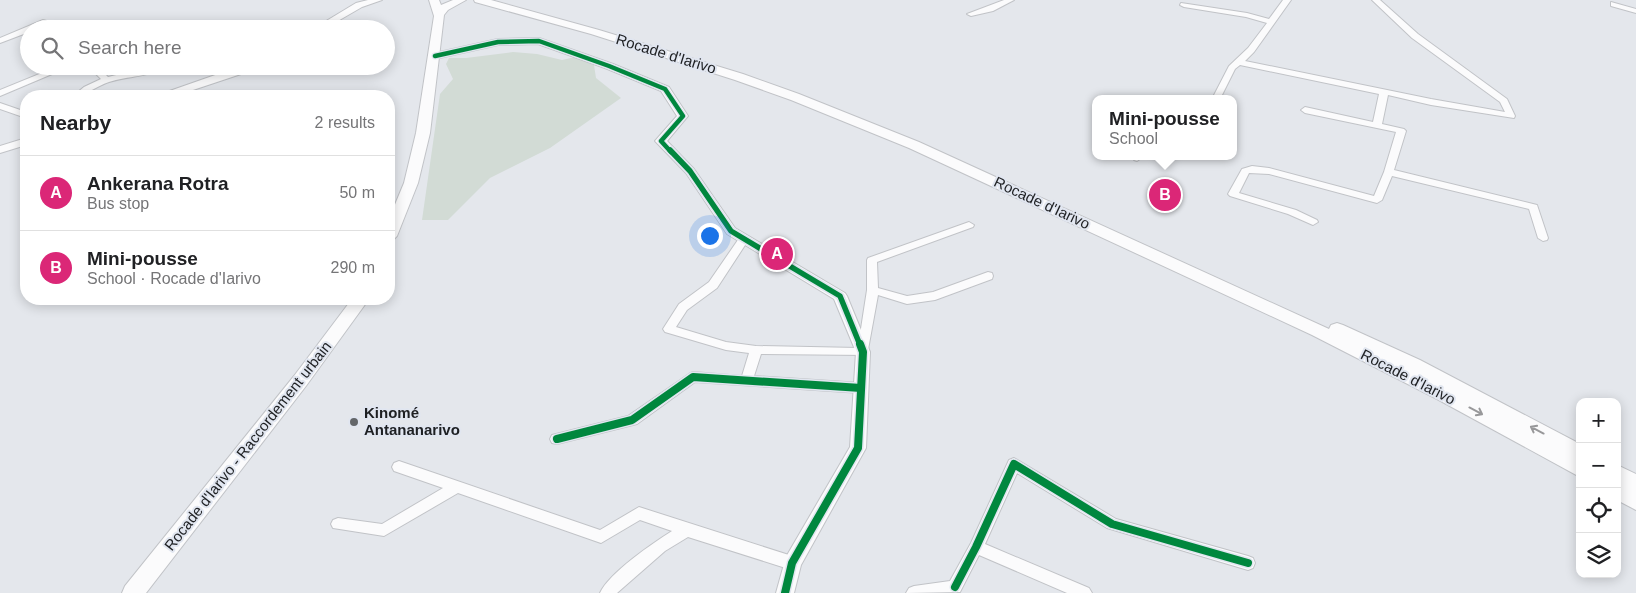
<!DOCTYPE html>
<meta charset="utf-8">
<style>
:root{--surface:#fff;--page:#f6f6f6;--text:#202124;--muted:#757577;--line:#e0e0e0;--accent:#db2777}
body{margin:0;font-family:Arial,sans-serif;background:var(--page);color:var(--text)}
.controls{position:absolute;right:15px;bottom:15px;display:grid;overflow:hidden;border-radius:10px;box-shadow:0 2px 12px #0003}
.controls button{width:45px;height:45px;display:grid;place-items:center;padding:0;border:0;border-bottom:1px solid var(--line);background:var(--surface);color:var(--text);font:25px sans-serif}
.you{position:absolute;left:709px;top:235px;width:18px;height:18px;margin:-12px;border:4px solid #fff;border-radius:50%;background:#1a73e8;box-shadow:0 0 0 8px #1a73e833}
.badge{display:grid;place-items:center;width:32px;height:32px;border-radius:50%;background:var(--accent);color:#fff;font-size:16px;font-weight:700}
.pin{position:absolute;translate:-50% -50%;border:2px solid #fff;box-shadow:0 1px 5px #0006}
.popup{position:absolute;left:1092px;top:95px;width:145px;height:65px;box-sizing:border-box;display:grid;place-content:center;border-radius:10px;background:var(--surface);filter:drop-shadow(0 1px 4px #0005);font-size:16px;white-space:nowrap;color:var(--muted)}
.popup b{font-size:19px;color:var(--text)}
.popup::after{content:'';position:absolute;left:50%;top:100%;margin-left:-10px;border:10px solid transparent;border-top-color:var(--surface)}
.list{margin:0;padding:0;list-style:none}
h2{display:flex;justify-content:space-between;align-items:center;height:65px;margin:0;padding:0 20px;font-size:21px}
h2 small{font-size:16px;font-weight:400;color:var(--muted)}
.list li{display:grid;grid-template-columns:32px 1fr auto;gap:15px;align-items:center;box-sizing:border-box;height:75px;padding:0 20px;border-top:1px solid var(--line)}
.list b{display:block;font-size:19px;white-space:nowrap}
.list p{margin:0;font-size:16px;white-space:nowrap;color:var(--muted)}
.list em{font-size:16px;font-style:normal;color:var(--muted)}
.icon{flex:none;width:28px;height:28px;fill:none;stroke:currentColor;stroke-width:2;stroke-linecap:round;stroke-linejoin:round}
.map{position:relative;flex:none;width:1636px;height:593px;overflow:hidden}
.search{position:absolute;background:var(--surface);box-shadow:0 2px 12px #0003;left:20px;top:20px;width:375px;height:55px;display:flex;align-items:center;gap:12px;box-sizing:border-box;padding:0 18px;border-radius:28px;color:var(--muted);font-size:19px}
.panel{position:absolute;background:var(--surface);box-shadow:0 2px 12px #0003;left:20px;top:90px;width:375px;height:215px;border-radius:20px}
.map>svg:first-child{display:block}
</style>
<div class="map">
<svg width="1636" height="593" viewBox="0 0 1636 593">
<rect width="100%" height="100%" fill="#e4e7ec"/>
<polygon fill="#d2dbd5" points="513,52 537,54 562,60 575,57 594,65 596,78 621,98 550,148 490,178 448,220 422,220 440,94 453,79 446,64 449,58 466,58"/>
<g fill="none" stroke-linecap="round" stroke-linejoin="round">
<g stroke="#c1c3c7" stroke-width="2">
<g id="minor">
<polygon points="1004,0 1014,0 993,11 971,16 967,14"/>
<polygon points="1283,0 1291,0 1254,52 1245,61 1431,99 1505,112 1500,102 1412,38 1372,0 1380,0 1418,34 1507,99 1515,116 1514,118 1431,105 1388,95 1382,124 1404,129 1406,131 1394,170 1537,205 1548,238 1547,240 1543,241 1538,238 1529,209 1392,176 1382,200 1377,203 1269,174 1249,173 1239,193 1296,210 1317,220 1318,222 1313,225 1288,214 1230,196 1228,194 1242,169 1252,166 1269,168 1374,196 1384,172 1396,132 1305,113 1301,110 1305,107 1373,122 1379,94 1240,65 1235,69 1220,99 1212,99 1229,66 1248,48 1267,23 1246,17 1184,7 1180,5 1181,3 1247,13 1269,19"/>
<polygon points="1611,2 1636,9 1636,13 1611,6"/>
<polygon points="43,20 50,22 37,29 29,29 29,32 0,43 0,38"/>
<polygon points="59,66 71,66 0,96 0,90"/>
<path d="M88 66H97L108 77 153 66H167C151 77 127 76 109 82 96 86 86 96 73 96L84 87 101 79Z"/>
<polygon points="351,66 361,66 353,73 347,73 346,71"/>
<polygon points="0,103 26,112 26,118 0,109"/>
<polygon points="1134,156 1144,156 1137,161 1134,160"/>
<polygon points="969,222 974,225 973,227 877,262 878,288 907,296 933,292 988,272 992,273 993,276 992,279 935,300 907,304 878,295 867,355 761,354 754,376 861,383 865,385 867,388 865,391 861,393 695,382 637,424 557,444 552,443 550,439 552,435 628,416 689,374 693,372 742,376 749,353 726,350 665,332 663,329 679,304 709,282 740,237 744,236 749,239 717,288 687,310 676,327 726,342 756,346 858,348 867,290 867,260 868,258"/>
<polygon points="1014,458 1116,519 1248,556 1253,558 1255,563 1253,568 1248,570 1107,528 1017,473 985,544 1089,588 1092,593 1067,593 979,555 960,592 906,593 909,588 914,586 950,581 971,543 1009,460"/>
<path d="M399 461 600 530 639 507 792 556 797 558 799 563 797 568 792 570 688 537 665 551 617 593H600C609 573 653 543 672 531L640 520 601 543 458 493 384 536 333 528 331 524 333 520 338 518 382 524 443 488 394 471 392 467 394 463Z"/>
</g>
</g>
<g stroke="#c1c3c7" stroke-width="2">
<g id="tertiary">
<polygon points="368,0 382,0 362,7 324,29 313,29 356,3"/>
<polygon points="539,38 613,64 669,87 688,116 667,141 694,169 735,228 845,293 847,296 870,352 866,448 801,565 794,593 776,593 786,557 850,447 856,352 834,299 727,234 686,173 655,141 677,116 661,91 605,68 538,44 498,45 435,59 430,56 435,53 498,39"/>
<polygon points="241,66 255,66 241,74 175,96 160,96 161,94"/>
<polygon points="26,138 26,145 0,153 0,146"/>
</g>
</g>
<g stroke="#c1c3c7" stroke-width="2">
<g id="secondary">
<polygon points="429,0 439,0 441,5 453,0 466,0 448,10 444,15 430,133 418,183 397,236 394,239 389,241 389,219 404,183 416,133 434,16"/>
<polygon points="474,0 491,0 599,30 743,74 799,94 919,142 1329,329 1331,325 1337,323 1343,325 1420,360 1580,444 1580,477 1437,399 1312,335 909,148 791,100 735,80 591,34 475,2"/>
<polygon points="352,299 369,299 306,386 146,593 122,593 125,586 294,376"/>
<polygon points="1617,465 1636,474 1636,510 1617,500"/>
</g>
</g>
<use href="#minor" fill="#fbfbfc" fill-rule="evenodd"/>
<use href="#tertiary" fill="#fbfbfc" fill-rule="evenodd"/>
<use href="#secondary" fill="#fbfbfc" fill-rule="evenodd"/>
<g stroke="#e1e6f0" stroke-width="7">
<polyline id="cycleway-far2" points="435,56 498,42 539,41 609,66 665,89 683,116 661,141 671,152"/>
</g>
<g stroke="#e1e6f0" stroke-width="9">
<polyline id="cycleway-far1" points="670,150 690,171 731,231 840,296 860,345"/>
</g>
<g stroke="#e1e6f0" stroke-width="11">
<g id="cycleway">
<polyline points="557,439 632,420 693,377 861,388"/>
<polyline points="955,587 976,547 1014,464 1112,524 1248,563"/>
<polyline points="785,593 792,563 858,448 863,352 860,344"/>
</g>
</g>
<use href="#cycleway-far2" stroke="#00873e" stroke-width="4.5"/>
<use href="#cycleway-far1" stroke="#00873e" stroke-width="5.5"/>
<use href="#cycleway" stroke="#00873e" stroke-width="8"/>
</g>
<defs><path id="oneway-shaft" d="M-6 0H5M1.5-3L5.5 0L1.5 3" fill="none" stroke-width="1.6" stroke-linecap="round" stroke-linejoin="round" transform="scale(1.25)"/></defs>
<g stroke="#98989a">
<use href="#oneway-shaft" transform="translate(1476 411) rotate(28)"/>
<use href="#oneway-shaft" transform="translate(1537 430) rotate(-152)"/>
</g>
<circle fill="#636669" stroke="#e1e6f0" stroke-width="2" cx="354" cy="422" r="5"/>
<g text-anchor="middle" stroke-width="4" stroke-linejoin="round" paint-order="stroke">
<g font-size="15" fill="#1e2023" stroke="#e1e6f0">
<text transform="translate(666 54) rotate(17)" y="5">Rocade d'Iarivo</text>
<text transform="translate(1042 203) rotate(25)" y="5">Rocade d'Iarivo</text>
<text transform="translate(1408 377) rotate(27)" y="5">Rocade d'Iarivo</text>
<text transform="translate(248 446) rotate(-52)" y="5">Rocade d'Iarivo - Raccordement urbain</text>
</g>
<g font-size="15" font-weight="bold" fill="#1e2023" stroke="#e1e6f0" text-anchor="start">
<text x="364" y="418">Kinomé<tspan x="364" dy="17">Antananarivo</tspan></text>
</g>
</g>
</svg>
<div class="controls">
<button>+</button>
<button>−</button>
<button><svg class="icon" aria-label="locate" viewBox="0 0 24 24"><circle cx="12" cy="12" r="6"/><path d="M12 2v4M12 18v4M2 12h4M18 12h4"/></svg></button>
<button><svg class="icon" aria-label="layers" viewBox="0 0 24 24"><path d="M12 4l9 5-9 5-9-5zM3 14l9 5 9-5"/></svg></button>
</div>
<div class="you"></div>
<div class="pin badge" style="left:777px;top:254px">A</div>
<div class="pin badge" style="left:1165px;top:195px">B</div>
<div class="popup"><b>Mini-pousse</b>School</div>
<div class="search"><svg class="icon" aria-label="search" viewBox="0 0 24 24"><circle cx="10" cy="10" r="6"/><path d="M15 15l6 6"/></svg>Search here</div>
<section class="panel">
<h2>Nearby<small>2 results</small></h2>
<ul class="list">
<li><span class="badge">A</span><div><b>Ankerana Rotra</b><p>Bus stop</p></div><em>50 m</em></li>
<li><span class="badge">B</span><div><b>Mini-pousse</b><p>School · Rocade d'Iarivo</p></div><em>290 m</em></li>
</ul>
</section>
</div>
